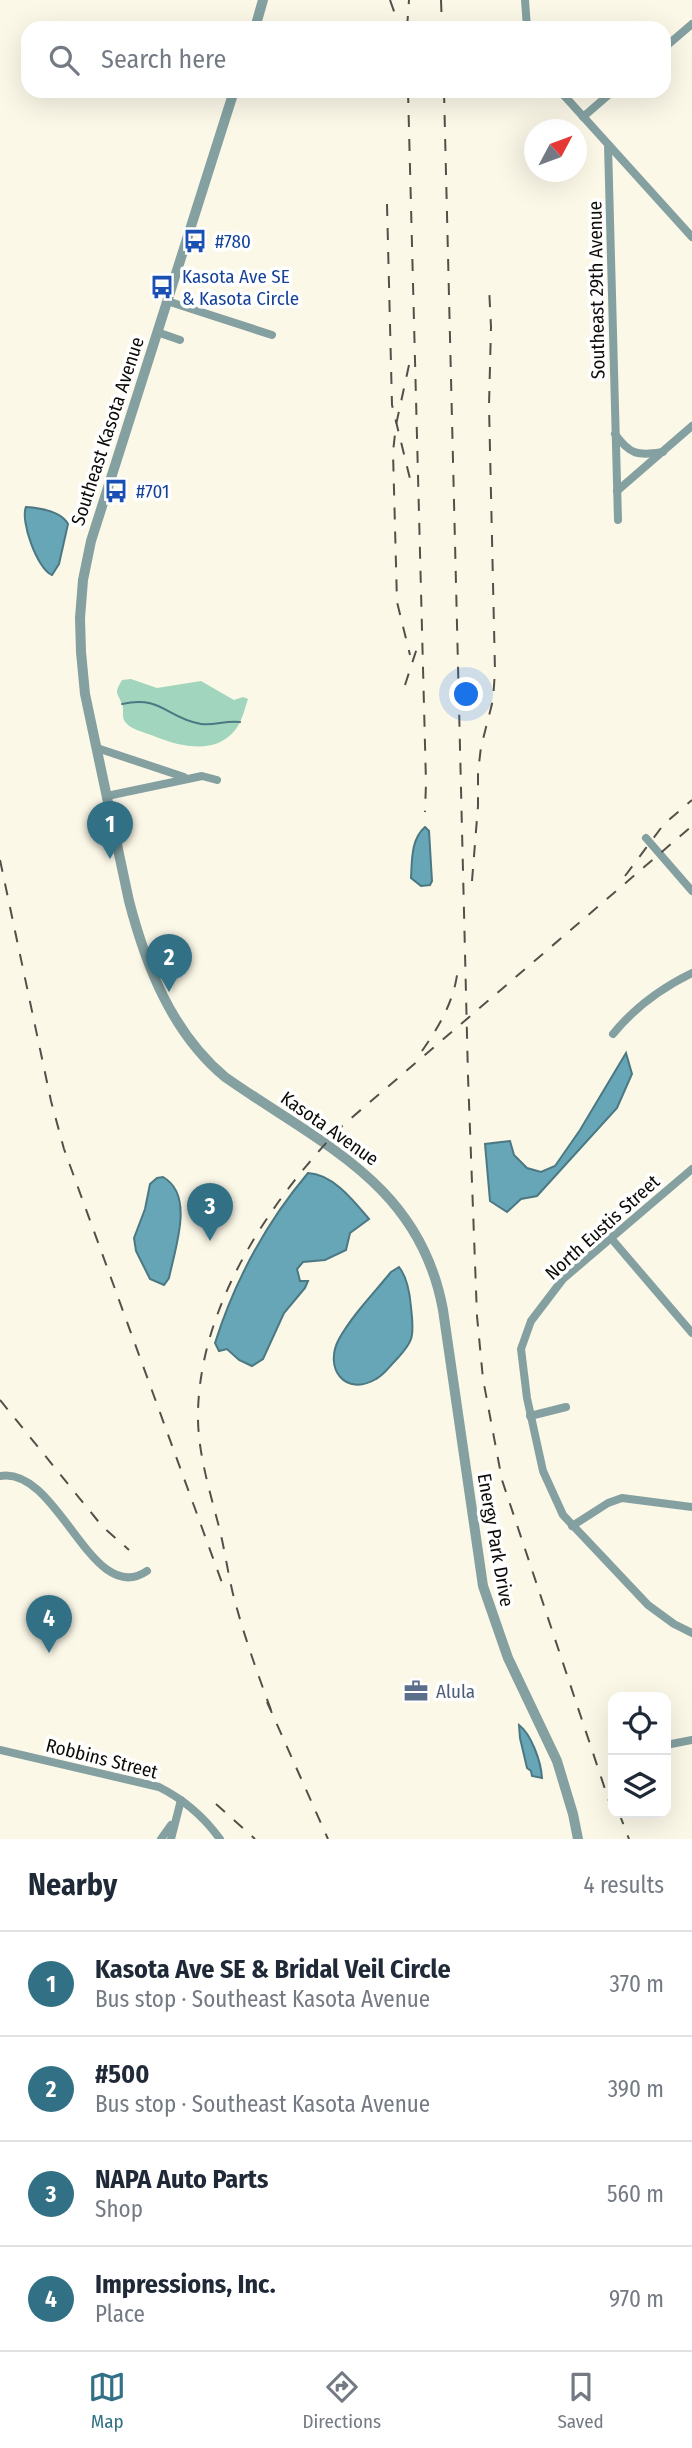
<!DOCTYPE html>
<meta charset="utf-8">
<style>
:root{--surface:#fff;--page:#f6f6f7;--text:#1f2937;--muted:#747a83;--line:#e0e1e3;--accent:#317085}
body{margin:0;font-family:"Fira Sans Condensed",sans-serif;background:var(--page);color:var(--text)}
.controls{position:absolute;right:21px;bottom:21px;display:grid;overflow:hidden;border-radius:14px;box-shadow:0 7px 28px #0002}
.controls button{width:63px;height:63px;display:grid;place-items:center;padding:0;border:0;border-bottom:2px solid var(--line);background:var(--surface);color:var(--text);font:35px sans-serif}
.compass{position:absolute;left:524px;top:119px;width:63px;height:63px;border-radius:50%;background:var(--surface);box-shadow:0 7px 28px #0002;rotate:49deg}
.you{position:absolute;left:467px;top:695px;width:24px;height:24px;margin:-18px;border:5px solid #fff;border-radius:50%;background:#1a73e8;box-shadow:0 0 0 10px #1a73e833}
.badge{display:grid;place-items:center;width:46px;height:46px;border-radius:50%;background:var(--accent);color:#fff;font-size:23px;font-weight:700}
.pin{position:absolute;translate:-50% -58px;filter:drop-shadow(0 2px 4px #0008)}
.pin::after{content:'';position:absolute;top:37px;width:24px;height:21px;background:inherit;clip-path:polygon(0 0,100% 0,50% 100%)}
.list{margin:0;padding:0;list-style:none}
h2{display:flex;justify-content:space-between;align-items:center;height:91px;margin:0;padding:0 28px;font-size:30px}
h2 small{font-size:23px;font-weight:400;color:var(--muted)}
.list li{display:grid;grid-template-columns:46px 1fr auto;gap:21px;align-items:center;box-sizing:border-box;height:105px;padding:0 28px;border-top:2px solid var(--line)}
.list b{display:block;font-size:26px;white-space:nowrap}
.list p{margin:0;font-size:23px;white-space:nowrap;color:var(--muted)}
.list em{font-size:23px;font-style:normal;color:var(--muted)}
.icon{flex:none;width:38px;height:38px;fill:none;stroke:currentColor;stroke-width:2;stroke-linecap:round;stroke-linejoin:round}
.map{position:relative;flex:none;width:692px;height:1839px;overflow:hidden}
.search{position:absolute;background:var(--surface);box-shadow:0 7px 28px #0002;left:21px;right:21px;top:21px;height:77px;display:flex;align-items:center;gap:18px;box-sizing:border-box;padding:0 24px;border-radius:21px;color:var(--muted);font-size:26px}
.sheet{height:511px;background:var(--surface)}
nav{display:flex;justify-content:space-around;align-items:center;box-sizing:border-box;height:98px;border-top:2px solid var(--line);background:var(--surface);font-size:19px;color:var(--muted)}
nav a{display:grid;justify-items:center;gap:4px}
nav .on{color:var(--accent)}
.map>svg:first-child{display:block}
</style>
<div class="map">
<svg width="692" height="1839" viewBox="0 0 692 1839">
<rect width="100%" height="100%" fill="#fcf8e8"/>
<path fill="#a1d5bd" d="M131 679 157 688 201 681 234 700 243 697 248 699C245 708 242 721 236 729 216 755 182 747 156 737 148 733 132 730 127 724 120 717 125 712 122 704 117 691 114 694 122 680Z"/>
<g fill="#66a6b7" stroke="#4b7882" stroke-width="2">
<path d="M26 507C40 508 61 511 68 524L59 564 52 575C37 569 20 520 26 507Z"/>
<path d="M425 827 429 831 432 881 430 885 421 886 411 878C412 860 411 839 425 827Z"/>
<polygon points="626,1053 632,1074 617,1108 537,1196 521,1199 507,1212 490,1201 485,1144 510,1141 514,1155 527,1168 541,1172 555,1166 580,1130"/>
<path d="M308 1173C333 1174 354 1201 369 1219L350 1233 346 1250 325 1260 303 1262 297 1269 300 1281H308L305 1288 284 1313 263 1359 252 1366 239 1360 227 1349 219 1351 215 1343C235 1280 266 1223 308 1173Z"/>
<path d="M163 1177C195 1195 175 1248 169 1278L164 1285 150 1279 136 1251 134 1238 145 1209 150 1184 157 1178Z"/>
<path d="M399 1267C407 1277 410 1295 411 1307 412 1317 414 1330 411 1339 408 1348 401 1354 395 1361 389 1367 384 1375 376 1379 346 1397 323 1369 339 1339 352 1315 374 1293 391 1272Z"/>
<path d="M519 1725C531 1734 541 1761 542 1778L532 1776 531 1771 527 1768 520 1738Z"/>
</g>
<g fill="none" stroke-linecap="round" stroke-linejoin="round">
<path stroke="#4b7882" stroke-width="2" d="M122 704C162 695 166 718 201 724 214 726 226 720 240 722"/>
<g stroke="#84a0a0" stroke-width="8">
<polyline points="525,0 527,28"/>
<polyline points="664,48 692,24"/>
<polyline points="560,91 692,237"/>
<polyline points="583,117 613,91"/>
<polyline points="608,145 618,520"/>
<polyline points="167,301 272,335"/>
<polyline points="157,332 180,340"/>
<path d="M615 434C630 455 638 456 663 452"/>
<polyline points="617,491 692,426"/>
<polyline points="97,748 184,777"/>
<polyline points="107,796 202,776 217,780"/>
<polyline points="646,838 692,891"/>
<path d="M613 1034C635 1007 661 988 692 973"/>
<polyline points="692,1169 563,1279 531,1321 521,1349 527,1398 543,1471 563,1515 648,1605 674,1624 692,1633"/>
<polyline points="610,1237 692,1333"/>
<polyline points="530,1416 566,1407"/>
<path d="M0 1476C59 1466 91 1609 147 1571"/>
<polyline points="572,1526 608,1503 622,1498 692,1507"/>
<polyline points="666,1745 692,1740"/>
<path d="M0 1750 159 1787C183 1799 204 1817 220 1839"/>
<polyline points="161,1839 171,1825"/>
<polyline points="171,1839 181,1800"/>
</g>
<g stroke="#84a0a0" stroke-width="10">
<polyline points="255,28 263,0"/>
<path d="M234 91 91 541 83 580 80 618 81 652 85 694 129 901C146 966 172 1033 225 1077 320 1144 420 1183 443 1310L483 1586 508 1658 557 1761 573 1814 578 1839"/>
</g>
<g stroke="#525048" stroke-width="2" stroke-dasharray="12 12" stroke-linecap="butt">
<polyline points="390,0 400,28"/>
<polyline points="441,0 442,28"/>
<polyline points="407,28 409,0"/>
<polyline points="408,91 426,783 425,812"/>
<polyline points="444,91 468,1076 477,1316 483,1379 502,1480 613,1813"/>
<polyline points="387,204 392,405 412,487"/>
<polyline points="409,365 396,425 393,452 397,602 410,655"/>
<polyline points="405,685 417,648"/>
<polyline points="0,860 51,1101 64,1149 225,1591"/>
<polyline points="625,876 664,824 692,800"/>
<polyline points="472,881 478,806 478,772 481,747 493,700 495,671 489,406 491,327 489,287"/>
<path d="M422 1051C440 1025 456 998 458 966"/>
<polyline points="0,1400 102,1526 129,1550"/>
<polyline points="267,1702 328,1839"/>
<path d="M271 1710C257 1672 243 1633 233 1594 228 1573 225 1552 220 1531 210 1491 197 1452 198 1411 201 1303 270 1201 342 1126L692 826"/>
<polyline points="216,1804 255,1839"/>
<polyline points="619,1813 629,1839"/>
</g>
</g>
<defs>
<g id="bus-bare" transform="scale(1.89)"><path d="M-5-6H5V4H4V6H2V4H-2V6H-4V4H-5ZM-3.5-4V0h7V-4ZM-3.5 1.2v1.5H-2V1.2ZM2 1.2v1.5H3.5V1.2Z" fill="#1a4fb4" stroke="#fff" stroke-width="2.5" paint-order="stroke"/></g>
<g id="office-bare" transform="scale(1.89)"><path d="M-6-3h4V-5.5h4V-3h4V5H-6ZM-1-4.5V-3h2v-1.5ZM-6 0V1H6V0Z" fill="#5c6f8a" stroke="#fff" stroke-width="2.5" paint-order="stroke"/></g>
</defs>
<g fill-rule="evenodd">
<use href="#bus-bare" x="195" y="241"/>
<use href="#bus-bare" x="162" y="287"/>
<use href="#bus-bare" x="116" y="491"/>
<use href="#office-bare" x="416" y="1691"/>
</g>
<g text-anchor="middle" stroke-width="7" stroke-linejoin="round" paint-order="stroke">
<g font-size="19" fill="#164399" stroke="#fff" text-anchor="start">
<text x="215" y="248">#780</text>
<text x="182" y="283">Kasota Ave SE<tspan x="182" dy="22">&amp; Kasota Circle</tspan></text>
<text x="136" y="498">#701</text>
</g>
<g font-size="19" fill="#0d0b07" stroke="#fff">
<text transform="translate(596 290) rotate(-91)" y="7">Southeast 29th Avenue</text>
<text transform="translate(107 431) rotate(-72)" y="7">Southeast Kasota Avenue</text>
<text transform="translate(330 1128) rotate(35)" y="7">Kasota Avenue</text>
<text transform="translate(602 1227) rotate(-42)" y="7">North Eustis Street</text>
<text transform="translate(496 1540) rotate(80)" y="7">Energy Park Drive</text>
<text transform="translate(102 1758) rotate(14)" y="7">Robbins Street</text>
</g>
<g font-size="19" fill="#4e5e75" stroke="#fff" text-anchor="start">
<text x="436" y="1698">Alula</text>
</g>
</g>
</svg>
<div class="controls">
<button><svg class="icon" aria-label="locate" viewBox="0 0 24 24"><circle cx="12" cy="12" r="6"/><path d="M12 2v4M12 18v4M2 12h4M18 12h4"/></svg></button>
<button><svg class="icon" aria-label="layers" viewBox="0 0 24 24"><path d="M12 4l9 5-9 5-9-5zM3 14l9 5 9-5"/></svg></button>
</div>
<svg class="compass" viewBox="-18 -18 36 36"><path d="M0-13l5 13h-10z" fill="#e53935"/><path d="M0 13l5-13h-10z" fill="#747a83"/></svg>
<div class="you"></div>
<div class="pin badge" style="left:110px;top:859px">1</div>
<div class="pin badge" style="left:169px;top:992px">2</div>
<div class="pin badge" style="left:210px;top:1241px">3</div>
<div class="pin badge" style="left:49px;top:1653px">4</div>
<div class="search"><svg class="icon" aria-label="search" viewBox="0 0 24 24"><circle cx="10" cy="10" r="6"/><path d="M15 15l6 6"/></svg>Search here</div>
</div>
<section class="sheet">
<h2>Nearby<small>4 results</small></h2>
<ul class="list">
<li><span class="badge">1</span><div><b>Kasota Ave SE &amp; Bridal Veil Circle</b><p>Bus stop · Southeast Kasota Avenue</p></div><em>370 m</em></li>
<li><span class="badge">2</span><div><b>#500</b><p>Bus stop · Southeast Kasota Avenue</p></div><em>390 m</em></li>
<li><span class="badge">3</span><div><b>NAPA Auto Parts</b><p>Shop</p></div><em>560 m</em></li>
<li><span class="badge">4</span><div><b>Impressions, Inc.</b><p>Place</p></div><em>970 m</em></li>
</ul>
</section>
<nav>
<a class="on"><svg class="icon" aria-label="map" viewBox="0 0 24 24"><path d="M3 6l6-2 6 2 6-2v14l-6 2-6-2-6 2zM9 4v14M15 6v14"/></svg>Map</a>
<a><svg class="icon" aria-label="directions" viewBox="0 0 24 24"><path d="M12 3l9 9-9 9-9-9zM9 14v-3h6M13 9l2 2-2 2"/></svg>Directions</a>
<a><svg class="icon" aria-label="saved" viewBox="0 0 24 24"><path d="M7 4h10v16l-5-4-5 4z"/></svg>Saved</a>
</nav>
